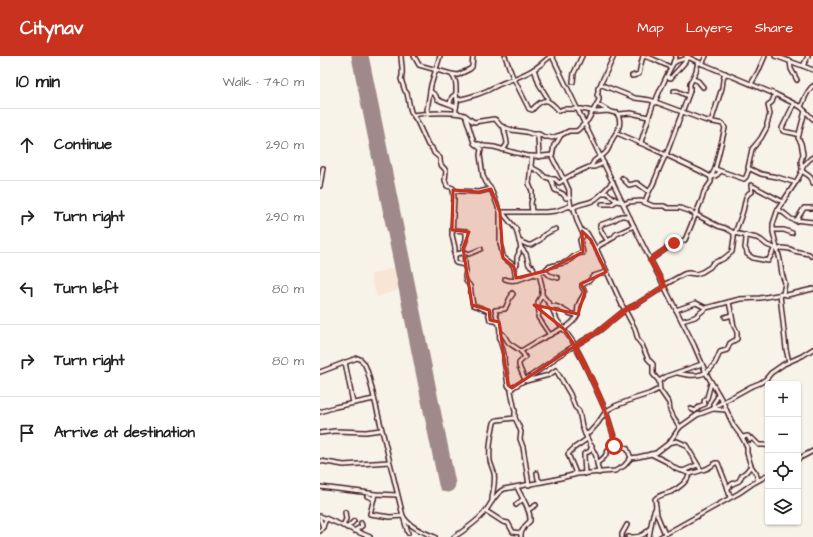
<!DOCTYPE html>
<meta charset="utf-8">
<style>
:root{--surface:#fff;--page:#f2f2f2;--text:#202124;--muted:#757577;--line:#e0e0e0;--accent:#c8321e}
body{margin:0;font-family:"Architects Daughter",sans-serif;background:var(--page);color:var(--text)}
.controls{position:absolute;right:12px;bottom:12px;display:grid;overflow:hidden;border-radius:4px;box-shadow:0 1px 3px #0004}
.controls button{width:36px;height:36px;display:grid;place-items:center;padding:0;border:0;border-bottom:1px solid var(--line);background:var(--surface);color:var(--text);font:20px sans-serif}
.stop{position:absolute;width:12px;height:12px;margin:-9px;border:3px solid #c8321e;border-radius:50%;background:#fff}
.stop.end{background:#c8321e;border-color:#fff;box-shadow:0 1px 4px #0008}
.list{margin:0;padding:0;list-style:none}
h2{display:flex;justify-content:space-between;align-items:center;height:52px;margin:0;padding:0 16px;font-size:17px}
h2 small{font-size:13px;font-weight:400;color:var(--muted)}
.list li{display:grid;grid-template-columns:26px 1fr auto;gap:12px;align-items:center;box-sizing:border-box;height:72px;padding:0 16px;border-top:1px solid var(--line)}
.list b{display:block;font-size:15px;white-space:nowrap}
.list em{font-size:13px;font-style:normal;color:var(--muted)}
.icon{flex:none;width:22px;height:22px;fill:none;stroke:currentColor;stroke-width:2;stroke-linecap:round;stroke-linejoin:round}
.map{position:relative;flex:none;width:493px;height:481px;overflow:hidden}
header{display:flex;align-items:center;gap:24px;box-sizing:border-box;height:56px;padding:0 20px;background:var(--accent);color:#fff}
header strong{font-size:19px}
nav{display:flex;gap:22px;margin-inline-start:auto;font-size:14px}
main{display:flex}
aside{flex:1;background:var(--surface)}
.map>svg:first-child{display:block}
</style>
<header>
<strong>Citynav</strong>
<nav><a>Map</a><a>Layers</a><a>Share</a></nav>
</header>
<main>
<aside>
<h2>10 min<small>Walk · 740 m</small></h2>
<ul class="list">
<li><svg class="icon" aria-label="ahead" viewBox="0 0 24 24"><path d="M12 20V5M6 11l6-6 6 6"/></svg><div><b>Continue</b></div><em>290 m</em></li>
<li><svg class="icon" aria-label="right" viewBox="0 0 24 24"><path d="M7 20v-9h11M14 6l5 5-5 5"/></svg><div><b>Turn right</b></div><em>290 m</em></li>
<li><svg class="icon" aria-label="left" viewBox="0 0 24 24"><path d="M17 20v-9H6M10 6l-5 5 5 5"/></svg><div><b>Turn left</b></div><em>80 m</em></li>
<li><svg class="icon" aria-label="right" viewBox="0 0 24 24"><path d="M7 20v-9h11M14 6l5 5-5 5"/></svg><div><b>Turn right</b></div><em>80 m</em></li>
<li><svg class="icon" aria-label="arrive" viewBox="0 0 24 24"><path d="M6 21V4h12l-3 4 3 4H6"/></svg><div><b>Arrive at destination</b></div></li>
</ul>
</aside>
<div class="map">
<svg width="493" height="481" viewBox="0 0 493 481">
<rect width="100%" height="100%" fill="#f7f3e8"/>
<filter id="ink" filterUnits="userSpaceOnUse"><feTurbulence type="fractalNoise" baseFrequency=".025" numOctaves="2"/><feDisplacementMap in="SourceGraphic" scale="8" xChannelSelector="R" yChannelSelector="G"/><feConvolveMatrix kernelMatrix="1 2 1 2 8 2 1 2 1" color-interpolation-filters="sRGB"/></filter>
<g filter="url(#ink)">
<polygon fill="#f8e5d6" points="78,210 83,232 57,241 50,219"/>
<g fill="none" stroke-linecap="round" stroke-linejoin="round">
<polyline stroke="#a0898a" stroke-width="17" points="40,0 127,428"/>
<g stroke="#4a1f2b" stroke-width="6">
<g id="minor">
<path d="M81 0C81 7 84 18 81 23L85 35 87 37 90 52 91 56 97 65 108 89 112 92 114 97 120 102C120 112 122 108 126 115L125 124 127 130 133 132 134 142 132 179 135 192V206L136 207 145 209 146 215 145 221 146 225 150 230 153 249 159 251 168 255 170 264 173 265H176L179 268 180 276C187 280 185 283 189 287 195 292 200 292 205 301L199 307V310L205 324 192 332"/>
<path d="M94 0 99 9 131 18C137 24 136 30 136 37 136 40 137 42 137 44 138 48 135 51 136 57"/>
<path d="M185 0 192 19 209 53 212 54C224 40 229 43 239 55L243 53H262L276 56 288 55 299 58 311 57 328 61 329 60 334 46"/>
<polyline points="232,0 321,185 374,289 386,317 403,346 413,369 422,381 427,391 427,397 431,410 436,417 438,424"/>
<polyline points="294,0 281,27 282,29 315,42 330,44 384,64 403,68 405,72 395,113 391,121 391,126 384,136 382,143 365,184 356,186 330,204"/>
<polyline points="323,0 333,3 350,11"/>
<polyline points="366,0 378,6 457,39 481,51 493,63"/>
<polyline points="455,0 483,10 493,14"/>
<polyline points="470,5 471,13 477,24"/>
<polyline points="353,7 356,0"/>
<polyline points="382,8 386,0"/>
<polyline points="483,10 488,0"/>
<polyline points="214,13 219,28 227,41 227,44"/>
<polyline points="131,18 138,19 150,13 152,11 153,0"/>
<polyline points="312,20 316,19 319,18 321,8 323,0"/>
<path d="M347 21 351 22C356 15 363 10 367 3"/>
<polyline points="373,23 378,25 383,31"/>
<polyline points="253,26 254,17 262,0"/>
<polyline points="431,28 438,16 445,0"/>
<path d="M110 35 116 40 117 43C123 47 129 47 136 51"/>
<polyline points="354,35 357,35 368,40"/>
<polyline points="455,38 452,46 448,49 450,58 447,68 447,71 441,82 437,87 432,93 428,112 441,118 457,121 473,126 476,126"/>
<path d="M137 44C151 41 164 37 176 30 188 24 202 21 214 13 220 10 225 4 231 0"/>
<polyline points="130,47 132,41 136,38"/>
<path d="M335 47C336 42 352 8 354 7 357 4 364 3 369 2"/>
<polyline points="277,48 289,55"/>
<path d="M474 48 462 72 463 75C469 77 473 76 479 79"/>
<path d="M481 51C484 44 487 34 493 30"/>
<polyline points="273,55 279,44 279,41 277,39 278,37 278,32 281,28"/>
<polyline points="109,57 107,54 111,29 120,0"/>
<path d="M93 59C103 57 139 55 146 60 149 62 150 64 154 66L174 63 176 64 180 69 183 71 192 74 206 76 212 78H219L224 81H229L232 82 237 80 241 79 249 75H256L258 74 268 64 273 55"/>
<polyline points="146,61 154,87 161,93 160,99 163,120 167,128 171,133 180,156 180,187 183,200 184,202 192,208 194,211 196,224"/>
<polyline points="391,66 402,32 403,24 405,17"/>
<polyline points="297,77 325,89 380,115 391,121"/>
<polyline points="217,78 218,82 219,101"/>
<polyline points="241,79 237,86 234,89 232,101 235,107 237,110 242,120 245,123"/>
<polyline points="320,87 321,86 329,61"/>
<path d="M155 88H159L164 90 174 91 196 97C200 97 204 100 209 100 217 101 224 100 232 99"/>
<path d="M183 94 187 88C187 82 184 77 184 71"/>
<polyline points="212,100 209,128 212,135 212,143 211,147 212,156"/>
<path d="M271 110C272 109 273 107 274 105 278 101 284 100 287 95 289 92 290 89 291 86 296 75 304 70 297 57"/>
<polyline points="211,111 220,116 225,121 232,123"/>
<polyline points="482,112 481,105 483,98 481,87 478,82 485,55"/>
<polyline points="395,113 424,123 426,121 429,113"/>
<path d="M482 115C487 119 492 120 493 127"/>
<polyline points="302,122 309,129 317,127 328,135"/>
<polyline points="391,122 397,119 400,116"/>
<polyline points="244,124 239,127 235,123 231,123 235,134 243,138 246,142 249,142"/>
<polyline points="0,130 3,112"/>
<polyline points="133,134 137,135 159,136 171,133"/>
<polyline points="283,137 287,137 297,145 302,146"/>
<path d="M325 146C327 138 331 133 334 126 338 117 341 107 346 99L370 35V28L376 15 378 6"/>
<polyline points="282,148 292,148 298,144"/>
<polyline points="304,148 308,146 321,145 333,150 344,150 348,152 360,152 369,155 398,170 405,172 414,177 437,182 441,184 447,189 457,193"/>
<polyline points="251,151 249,139 249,134 244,123 253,118 269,111 274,111 284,107"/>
<path d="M253 152C259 147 268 148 274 144 276 143 283 137 284 135 288 132 289 128 293 126"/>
<polyline points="458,153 465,158 471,163 474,164 493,166"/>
<path d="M180 156H226L236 155 250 150 254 153 257 165 263 178V180L260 184 263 197C255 197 253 202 247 206 243 207 230 210 228 211 227 212 226 214 224 215 220 217 216 217 212 219 203 222 194 227 185 223"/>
<polyline points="182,156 196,173 201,192 206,198 209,209 213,211 215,218 216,219 219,219"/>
<polyline points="476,165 484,152 493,152"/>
<polyline points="314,170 299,177 296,178 293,182 280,189 277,192 277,194 302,249 305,254 317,248 345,230"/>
<polyline points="132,174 146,175 146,184 143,192 145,205 145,209"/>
<polyline points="453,174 464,174 472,177"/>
<polyline points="262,175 267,177 276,193"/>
<polyline points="415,177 423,155 426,141 429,137 432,136 431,129 463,146"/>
<polyline points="425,179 426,183 425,192 427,196 427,198 433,202 448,205 454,194 454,192"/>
<polyline points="199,185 208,189 211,189 220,184 224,179 231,175 236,173"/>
<path d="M288 185C285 180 279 175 280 169L294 164 301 160H305L310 162"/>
<polyline points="457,194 462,192 470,193 474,195 489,198 491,200"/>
<polyline points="134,198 137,198 145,196 149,198 161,193"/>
<polyline points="194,211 197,208 197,201 199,197 199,195 201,192"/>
<polyline points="225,215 229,219 238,222"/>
<polyline points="219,218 222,230 222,239 218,246 219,257 218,261 230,279"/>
<polyline points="344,229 364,218 368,217 376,218 382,216 390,211 393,207 403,203 412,196 414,182 414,177"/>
<polyline points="463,238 467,239 493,233"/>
<polyline points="222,239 231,250 237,264 253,286 264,307 286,355 296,388 307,392 311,402"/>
<polyline points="460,239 466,293 469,306"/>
<path d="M231 250C233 250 236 250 238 251 245 254 249 260 258 258"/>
<polyline points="356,254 376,247 386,252"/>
<polyline points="405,261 412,259"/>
<polyline points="362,265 375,261 386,252 420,243 440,242 463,238 465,227 462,218 460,204 453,176 453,168 458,153 476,126 480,119 484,109 490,103 493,101"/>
<polyline points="178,266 175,254 185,253 190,242 193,238 192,237"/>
<path d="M244 273C248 270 255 264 257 260 258 257 257 254 258 250 259 245 263 241 265 236L262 231V229L269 225 273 220 286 216"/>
<polyline points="201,295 216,286 243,272"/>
<polyline points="25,306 33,347"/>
<path d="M0 316 37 302C45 304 47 314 49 321L83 460C89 471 103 476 115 481"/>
<path d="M358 317C370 320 384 322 393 310 396 306 398 301 400 296L407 294 410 287 417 283V276L414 270 409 246"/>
<polyline points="205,324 231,306 236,301 279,275 305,254 315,273 318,284 322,289 328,303 333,308 333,318 339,325 340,334 349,347 350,354 354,362 360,371"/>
<polyline points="205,324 206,325 229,319 236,314 250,338 255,351 259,355 262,370 265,378 276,400 277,407"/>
<polyline points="339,325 347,320 382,308"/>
<polyline points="394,351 430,331 440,327 446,323 451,317 464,308 482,300 493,293"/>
<polyline points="371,353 375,355 380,350 385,348 384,345 387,342 391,327"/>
<polyline points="393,353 406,354"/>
<polyline points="0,356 15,351 54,343"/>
<polyline points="195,362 198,368 201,376 200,383 203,391 209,429"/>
<polyline points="0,377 15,375 46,376 61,374"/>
<polyline points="265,378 269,377 278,367 286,355 295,350 313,343 329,338 339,333"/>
<polyline points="422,381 428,380 430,384 432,382 439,389 445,389 448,390"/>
<polyline points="349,387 357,385 366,389 381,414"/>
<polyline points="331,398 347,406 356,413 363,415 370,418"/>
<polyline points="478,403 493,395"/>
<polyline points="0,405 24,409 69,406"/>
<polyline points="363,415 377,409"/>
<polyline points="217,417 218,423 221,426"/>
<path d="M279 417 277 407C280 405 283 403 285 400 289 393 288 393 296 388"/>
<polyline points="265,418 264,400 264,398 270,395 272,390"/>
<polyline points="253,419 255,417 255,415 248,398 254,392 267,383"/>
<polyline points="0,431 42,436 55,438 77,439"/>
<path d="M197 431C201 441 211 453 210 465L205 470 201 477"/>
<polyline points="408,432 412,428 419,425 422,419 426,416 431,410"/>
<polyline points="55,438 50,458 70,461 83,460 88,477"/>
<polyline points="47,440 54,443"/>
<path d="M172 445C172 436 176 427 174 417 173 413 171 409 170 405 169 393 171 379 174 367L175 365 177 364 195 362V355L191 335 192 332H190L188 329 184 304C186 295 177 285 180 276"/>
<polyline points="196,449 203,443"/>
<polyline points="208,454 216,449"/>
<polyline points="166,455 183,466 188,467 193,476 201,477 201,481"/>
<polyline points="0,460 50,481"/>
<polyline points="0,463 3,471"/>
<polyline points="23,470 26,463 25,456"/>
<polyline points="27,472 34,465"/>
<polyline points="0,475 3,471 6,463"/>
<polyline points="34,475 42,470 41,467"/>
<path d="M345 478 337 459 335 443C339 439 345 438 351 436 359 432 366 427 370 418 380 414 387 415 395 407H398L407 430 410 441"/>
<path d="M134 481C143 475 157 466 164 457 171 449 174 438 184 433L232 424 257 418 295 415 304 410 311 402 318 401 336 397 349 387 360 371 377 359 393 353 394 351 393 348 397 342 398 338"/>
<polyline points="302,481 302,478 307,469"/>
<path d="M308 481C318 481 323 481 329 473"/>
<polyline points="329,481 333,458 336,451"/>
<polyline points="340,481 419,437 432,428 448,419"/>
</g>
</g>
<use href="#minor" stroke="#f7f3e8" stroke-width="3"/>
</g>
</g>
<g fill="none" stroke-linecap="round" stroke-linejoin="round" filter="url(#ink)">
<path stroke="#c8321e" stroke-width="5" d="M294 390 296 388C287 354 272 321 255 290L279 275 305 254 317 248 345 230 330 204 354 187"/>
</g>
<path fill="#c8321e" fill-opacity="0.2" stroke="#c8321e" stroke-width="3" stroke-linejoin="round" d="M171 133 180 156 183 202 194 211 196 222 226 215 263 196 262 175 271 184 286 216 261 228 265 236 258 258 214 249 244 273 255 290 192 332 188 329 179 266 170 264 169 254 152 249 143 192 149 176 132 174 133 134 159 136Z"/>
</svg>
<div class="controls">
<button>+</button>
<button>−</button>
<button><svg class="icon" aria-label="locate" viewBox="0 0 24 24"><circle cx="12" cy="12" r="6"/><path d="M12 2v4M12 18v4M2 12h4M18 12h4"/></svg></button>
<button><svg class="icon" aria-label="layers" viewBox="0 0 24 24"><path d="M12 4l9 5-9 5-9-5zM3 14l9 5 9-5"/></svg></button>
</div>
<div class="stop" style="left:294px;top:390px"></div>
<div class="stop end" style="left:354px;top:187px"></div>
</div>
</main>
